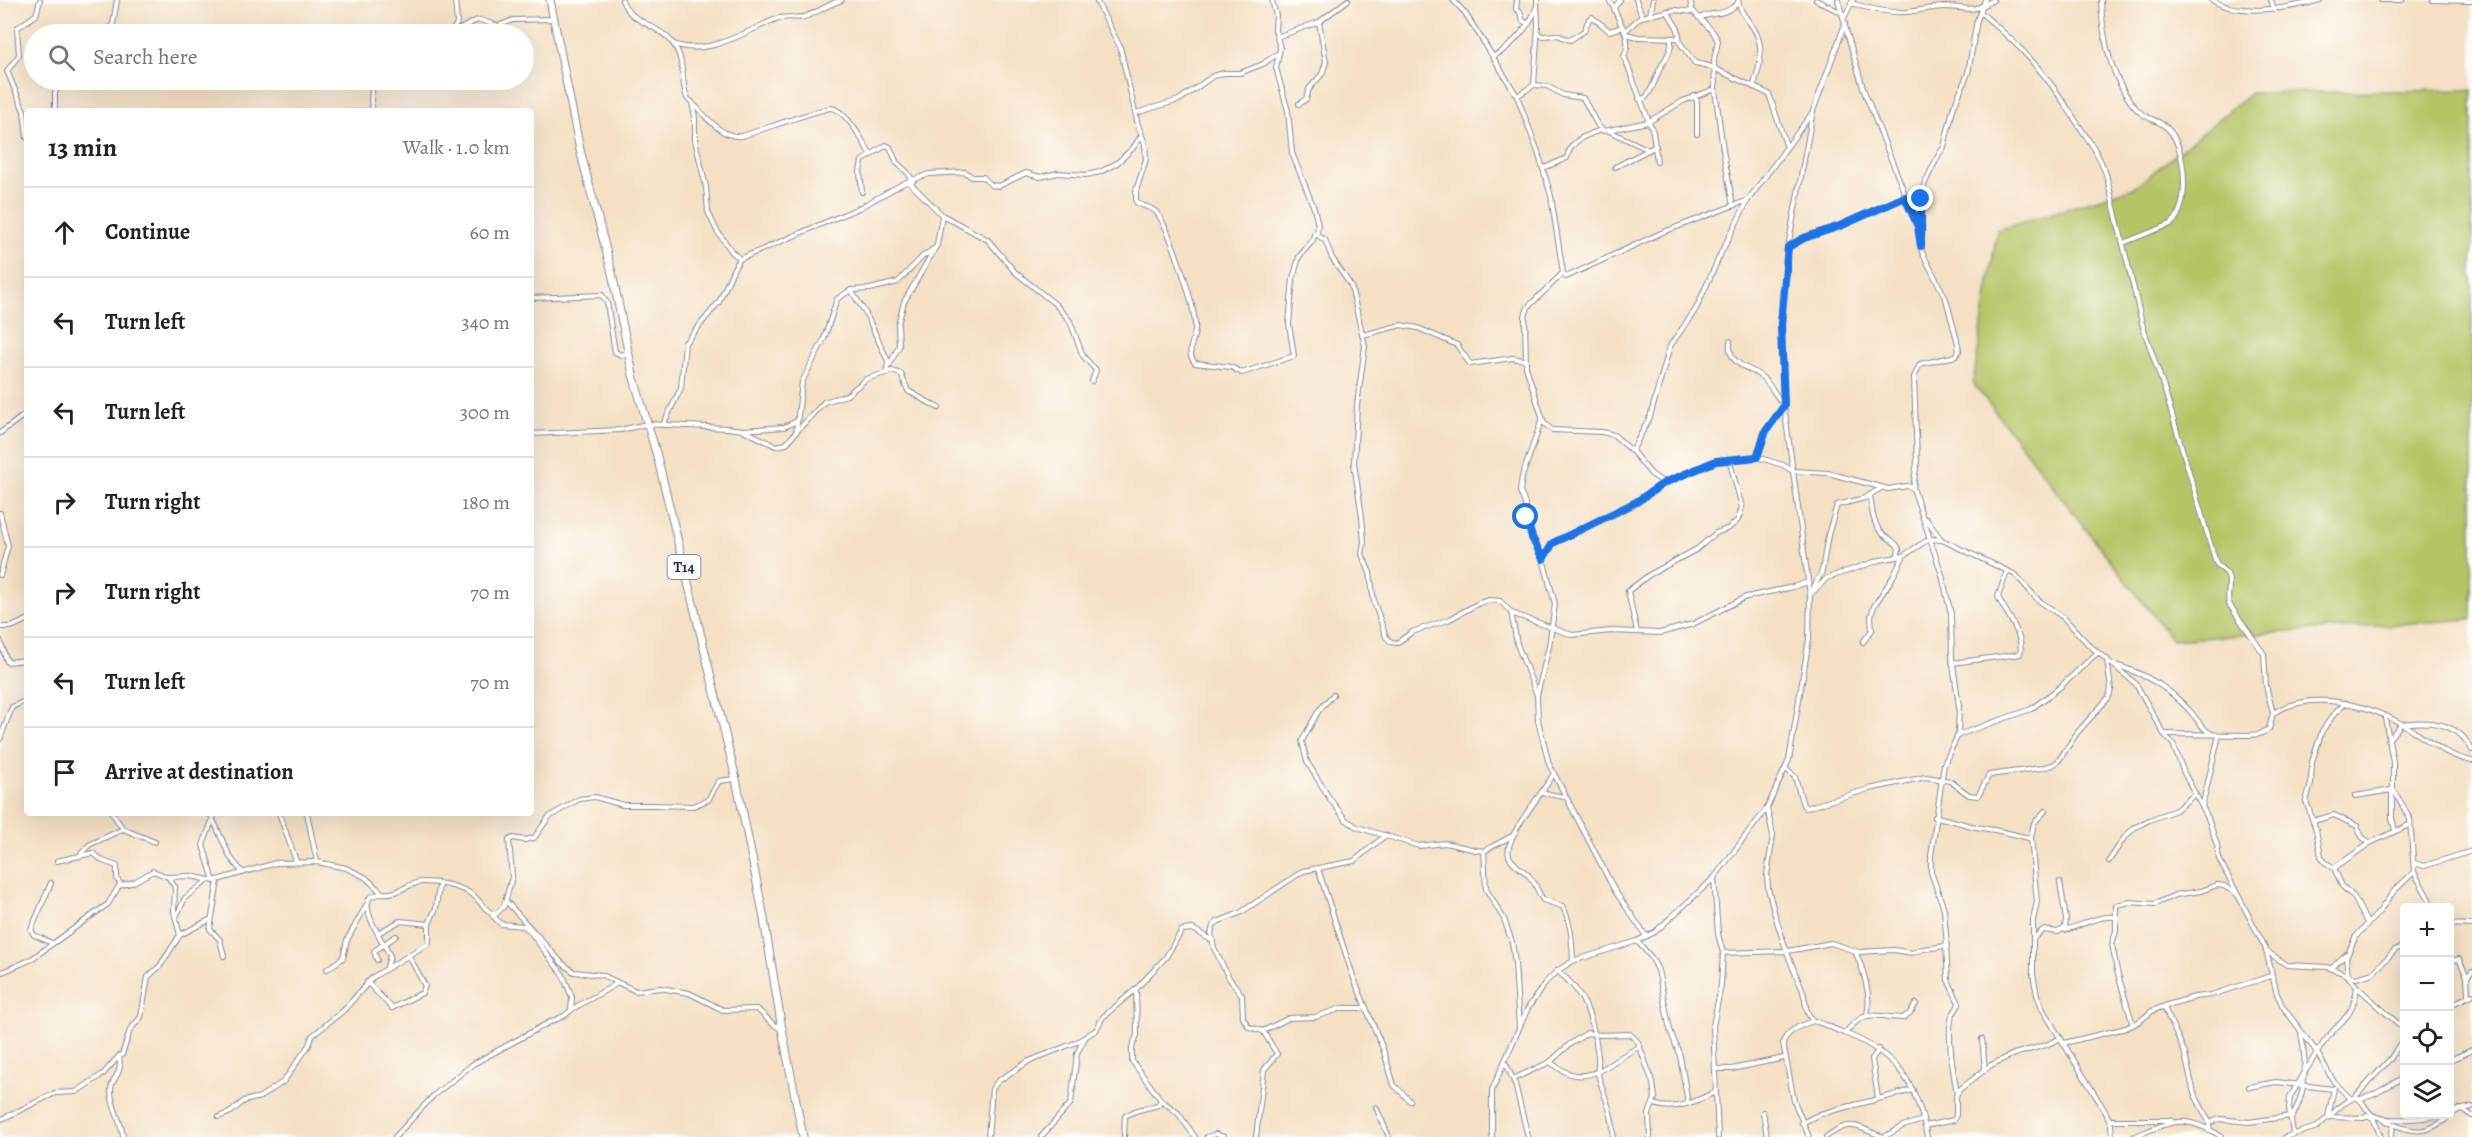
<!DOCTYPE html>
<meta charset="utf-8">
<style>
:root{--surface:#fff;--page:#f2f2f2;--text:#222;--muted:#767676;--line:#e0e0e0}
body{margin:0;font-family:Alegreya,serif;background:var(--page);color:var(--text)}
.controls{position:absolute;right:18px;bottom:18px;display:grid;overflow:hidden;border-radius:6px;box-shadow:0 6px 24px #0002}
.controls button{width:54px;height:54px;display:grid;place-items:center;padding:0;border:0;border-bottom:2px solid var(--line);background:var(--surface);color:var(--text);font:30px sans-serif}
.stop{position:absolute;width:18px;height:18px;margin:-14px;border:4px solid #1a73e8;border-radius:50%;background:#fff}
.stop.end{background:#1a73e8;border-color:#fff;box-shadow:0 2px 6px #0008}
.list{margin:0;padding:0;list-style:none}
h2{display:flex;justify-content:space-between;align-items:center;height:78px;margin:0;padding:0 24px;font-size:26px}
h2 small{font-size:20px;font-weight:400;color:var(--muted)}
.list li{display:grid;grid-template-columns:39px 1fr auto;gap:18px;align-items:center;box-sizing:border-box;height:90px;padding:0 24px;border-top:2px solid var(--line)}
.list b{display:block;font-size:22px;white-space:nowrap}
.list em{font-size:20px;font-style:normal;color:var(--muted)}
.icon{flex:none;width:33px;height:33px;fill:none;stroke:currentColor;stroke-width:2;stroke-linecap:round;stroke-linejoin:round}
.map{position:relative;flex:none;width:2472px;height:1137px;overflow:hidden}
.search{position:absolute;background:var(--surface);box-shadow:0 6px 24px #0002;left:24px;top:24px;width:510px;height:66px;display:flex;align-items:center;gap:15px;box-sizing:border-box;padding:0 21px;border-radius:33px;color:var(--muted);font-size:22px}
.panel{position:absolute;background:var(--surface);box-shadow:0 6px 24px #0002;left:24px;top:108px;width:510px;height:708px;border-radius:6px}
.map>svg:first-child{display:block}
</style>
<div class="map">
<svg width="2472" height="1137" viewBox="0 0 2472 1137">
<rect width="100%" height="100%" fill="#fdfcf7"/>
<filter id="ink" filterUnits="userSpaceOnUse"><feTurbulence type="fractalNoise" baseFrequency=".0167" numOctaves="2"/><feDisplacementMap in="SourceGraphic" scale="12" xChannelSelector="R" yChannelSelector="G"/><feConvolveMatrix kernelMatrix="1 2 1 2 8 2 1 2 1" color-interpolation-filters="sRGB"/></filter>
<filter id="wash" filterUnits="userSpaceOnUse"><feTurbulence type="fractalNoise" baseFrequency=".008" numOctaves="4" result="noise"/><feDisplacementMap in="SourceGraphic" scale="24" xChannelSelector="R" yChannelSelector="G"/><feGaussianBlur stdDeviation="1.35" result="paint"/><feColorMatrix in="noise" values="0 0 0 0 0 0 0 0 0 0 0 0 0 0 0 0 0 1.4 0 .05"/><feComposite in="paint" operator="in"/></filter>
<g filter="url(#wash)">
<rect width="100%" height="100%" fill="#f4e0c4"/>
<polygon fill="#b7c466" stroke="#697a62" stroke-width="1.5" points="2472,90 2472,619 2172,640 1973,383 1997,230 2134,188 2251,93"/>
</g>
<g filter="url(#ink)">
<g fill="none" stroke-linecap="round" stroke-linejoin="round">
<g stroke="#888891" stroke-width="6">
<g id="street">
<path d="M622 0C631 24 656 23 671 41 686 58 680 79 687 98 703 111 719 139 742 136 756 132 825 107 832 108 846 111 863 141 870 154"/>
<path d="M1096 0 1120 47 1138 125 1145 144 1146 159 1136 191V202C1142 207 1150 206 1156 212 1170 228 1194 303 1195 324 1197 339 1184 350 1195 363L1231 367 1242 373 1294 356 1289 324 1293 278 1299 257 1313 240 1314 234 1317 233 1318 225 1314 208 1292 153 1288 111 1276 68 1280 48 1275 30 1276 16 1272 0"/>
<polyline points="1453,0 1465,13 1485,44 1517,96 1538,152 1551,196 1563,273 1566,277 1661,233 1748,200 1812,113"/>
<polyline points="1517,0 1516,9 1520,12 1523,21 1529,24"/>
<polyline points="1609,0 1614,8"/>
<path d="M1620 0 1614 8C1619 24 1634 39 1624 56L1653 132 1657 162"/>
<polyline points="1690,0 1692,10 1713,32 1718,41 1714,60 1715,89 1723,150 1733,206"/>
<path d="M1738 0C1740 13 1748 19 1754 29 1765 46 1760 69 1753 87"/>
<polyline points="1816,0 1842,13"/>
<path d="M2101 0C2102 28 2107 59 2120 84 2125 94 2133 107 2142 114 2150 120 2162 121 2169 130 2186 148 2191 207 2171 224L2123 243"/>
<path d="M2212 0C2238 17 2291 8 2320 0"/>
<polyline points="2271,0 2274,9"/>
<polyline points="2381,0 2402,0"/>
<polyline points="2433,0 2472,1"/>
<path d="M1851 3C1869 9 1887 13 1907 12 1919 11 1932 7 1944 7 1967 7 1972 14 1993 0"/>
<polyline points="1667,11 1678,29 1680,43 1695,63 1709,66 1769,94 1786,145"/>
<path d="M1980 12C2021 46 2046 73 2074 118 2088 140 2097 149 2106 174L2143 327 2165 391 2216 563C2219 568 2224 569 2227 574 2232 581 2226 595 2229 604L2264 654 2266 686 2273 713 2269 729 2260 734 2250 735 2164 734"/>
<polyline points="1650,15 1653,0"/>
<polyline points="1641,17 1675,10 1694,12"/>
<path d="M1699 18C1715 11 1724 17 1738 3"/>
<polyline points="1844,18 1853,0"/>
<polyline points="1845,26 1864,91 1918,227 1922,252 1946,299 1958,344 1959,351 1956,356 1920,364 1914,377 1917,462 1913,488"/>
<polyline points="1625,31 1642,16 1636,0"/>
<polyline points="104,34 113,24 117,0"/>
<polyline points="451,34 475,21 480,20 498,26 513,20 553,19"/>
<polyline points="451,34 457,23 455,0"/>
<path d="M1538 34 1543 36 1557 35 1570 40 1584 31 1589 19 1592 17C1598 22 1603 25 1609 31L1623 27"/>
<polyline points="1626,34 1638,37 1678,38"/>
<polyline points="1277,37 1319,22 1348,0"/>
<path d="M674 44C707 57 747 31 776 19 785 15 794 19 804 17 817 13 828 4 842 0"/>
<path d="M1494 56C1509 49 1531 25 1536 8"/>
<polyline points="1534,85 1547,86 1563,95 1583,98 1598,126 1604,131 1648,122 1683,101 1715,89"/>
<polyline points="1517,96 1534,85 1538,25 1537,0"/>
<polyline points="1694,96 1697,101 1697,134"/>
<path d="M1639 99 1645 98C1652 91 1654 82 1658 73 1663 60 1673 53 1671 38"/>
<polyline points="692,102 695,117 695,140 706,187 708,212 717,231 732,252 740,259"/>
<polyline points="1299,104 1306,99 1309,89 1322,74 1326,62 1319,22"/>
<polyline points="55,111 55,92 66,80"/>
<polyline points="373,111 371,101 373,80"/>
<polyline points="1136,113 1179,100 1213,76 1224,73 1240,73 1263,64 1277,54"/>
<polyline points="1609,131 1649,150"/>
<polyline points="27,138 24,111 7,71 19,55 17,28 36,15 40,0"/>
<polyline points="1615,167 1656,146"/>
<path d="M1544 168 1567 158C1570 140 1586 135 1601 130"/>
<polyline points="909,182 942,215 988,240 1015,272 1055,304 1070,321 1083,356 1096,370 1092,381"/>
<polyline points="862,192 860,172 862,161 886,145 890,147 897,163 908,173 913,181"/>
<polyline points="1315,234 1325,240 1332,258 1351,286 1365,346 1357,405 1354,463 1362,517 1364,542 1362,554 1370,573 1374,602 1386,637 1391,642 1397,643 1412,632 1450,619 1479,603 1490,600 1500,601 1511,612 1517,644 1536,693"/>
<polyline points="1922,236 1921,199 1924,185 1939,154 1944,147 1953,109 1968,73 1977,20 1985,0"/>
<polyline points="1788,247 1804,238 1840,226 1905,197"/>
<polyline points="1563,273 1528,307 1525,316 1526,367 1544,423 1552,430 1602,432 1614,435 1632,451 1651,474 1664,483"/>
<polyline points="851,290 866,314 888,361 887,372"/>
<polyline points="531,298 602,295 607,303 615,352 621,355 628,353"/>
<polyline points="1363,335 1401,325 1418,328 1457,345 1470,364 1513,358 1524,360"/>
<path d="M1730 341C1727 367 1750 366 1763 378 1771 386 1777 397 1784 406L1765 431 1757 457"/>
<polyline points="890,364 899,346 898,324 904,302 937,245 942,216"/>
<polyline points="1542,419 1522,477 1520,491 1525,504 1526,522 1543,558"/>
<polyline points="663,425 681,388 685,343 719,302 734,268 740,259 861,207 904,183 929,174 965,172 972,177 983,177 991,185 999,186 1026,173 1040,177 1058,173 1086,175 1100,172 1117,163 1133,148 1141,136"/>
<polyline points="743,430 784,427 797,421"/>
<polyline points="797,431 824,402 847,395 866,379 892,371 901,374 908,391 939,408"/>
<polyline points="0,433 27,413"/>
<polyline points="531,434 620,430 647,424 727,428 743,430 776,446 786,444 796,432 802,382 824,339 837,299 851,290 870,289 898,282 922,257 935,248"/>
<polyline points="1632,451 1650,417 1670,346 1696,309 1721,253 1748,200"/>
<path d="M1870 495C1872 508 1872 522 1881 532 1887 539 1896 540 1899 549L1897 557"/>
<polyline points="0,513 8,546 0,575"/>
<polyline points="1926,519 1941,539"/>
<polyline points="1812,591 1822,571 1828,535 1837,505 1865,498 1881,488"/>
<polyline points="1811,594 1827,578 1880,560 1903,556 1929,539 1942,540 2016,575 2038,600 2063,617 2089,645 2136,684 2164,734 2173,744 2184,773 2208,818 2217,845 2219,859 2265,947 2277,994 2283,1007 2316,1051 2334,1082 2350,1098"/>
<polyline points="1511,613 1572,635 1611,631 1660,633 1693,624 1746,597 1793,587 1808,582"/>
<polyline points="0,627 11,627 27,620"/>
<polyline points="1637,632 1628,591 1649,575 1697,549 1716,533 1729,528 1738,520 1742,507 1729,459"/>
<polyline points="0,640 7,662 27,660"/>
<polyline points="1863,642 1872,630 1871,616 1874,606 1893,577 1903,557"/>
<path d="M1952 663 2020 654C2025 637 2005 611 1998 597L2007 571"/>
<path d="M2115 665C2144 673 2169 688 2189 710 2197 718 2201 729 2212 734"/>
<polyline points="1333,695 1319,710 1302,741 1307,762 1330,799 1345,819 1357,827 1419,846 1445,843 1476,850 1484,851 1512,836"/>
<polyline points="2346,703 2334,714 2322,731 2312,762 2311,784 2306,801 2316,830 2321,856 2325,862 2334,868 2342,886 2354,897 2367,923"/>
<path d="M2273 713C2313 690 2365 703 2404 725 2427 739 2445 756 2472 761"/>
<polyline points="2385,718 2393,762 2393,789 2410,819 2414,872 2429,899 2430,908"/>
<polyline points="1958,735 2031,709 2059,688 2097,653"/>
<polyline points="0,739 12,707 27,700"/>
<path d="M2388 740 2401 724C2429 720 2458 722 2472 750"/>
<polyline points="1786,769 1795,777 1803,805 1806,808 1869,789 1926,777 1950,781 1969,795 1978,796 1989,775 2041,768 2053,765 2059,760 2077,733 2109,697 2111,689 2107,659"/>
<path d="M1553 775C1543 793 1503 838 1509 856 1513 865 1523 869 1529 876 1536 883 1538 893 1543 900L1562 906C1572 922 1572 943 1573 961"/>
<polyline points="2392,789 2392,818 2395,830"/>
<polyline points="1542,793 1565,797"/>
<polyline points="2355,796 2392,790"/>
<polyline points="2202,807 2219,735"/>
<path d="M1767 808 1773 835 1767 875 1768 888C1775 918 1788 959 1801 986 1807 999 1803 1010 1813 1021"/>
<polyline points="2045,811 2034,823 2031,837 2037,902 2033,920 2033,974 2037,995 2043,1010 2105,1111 2111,1124 2112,1137"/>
<polyline points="112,813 123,829 155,842"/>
<polyline points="210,813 230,857 243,873"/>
<polyline points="279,813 296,861"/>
<polyline points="307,813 317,862"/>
<path d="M1935 817C1949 819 1962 824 1976 827 1995 830 2013 833 2031 839"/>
<polyline points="2313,821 2334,815 2357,826 2362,837 2369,842"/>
<polyline points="1484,851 1486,889 1504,919 1512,942 1515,963 1519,1028"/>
<polyline points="80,855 89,845 123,829"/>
<polyline points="57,861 93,853 103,861 117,866 117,879 121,885"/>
<polyline points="2109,861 2124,838 2134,828 2149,820 2176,810 2195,794"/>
<polyline points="2414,863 2424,866 2472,851"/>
<polyline points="2334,868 2370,843 2409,825"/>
<polyline points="1318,869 1353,976 1383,1049 1394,1085 1410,1101"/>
<polyline points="1714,878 1718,934 1723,953 1721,985 1713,1026 1718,1137"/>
<polyline points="214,881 203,845 215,813"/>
<polyline points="218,881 210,929 220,940 224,956"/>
<polyline points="51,883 31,930 34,935 52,943"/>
<path d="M382 893 370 897C360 911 384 942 390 956L387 967"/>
<polyline points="506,901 562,963 574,972 602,975 636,991 660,988 689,993 723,1010 757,1009 773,1024 781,1029"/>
<polyline points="492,915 501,924 524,926 531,933 563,975 572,997 571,1010"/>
<polyline points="176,917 185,898 207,881"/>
<polyline points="2450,924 2472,925"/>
<path d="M2065 930C2081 926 2098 915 2114 917"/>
<polyline points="378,933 400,921 429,924"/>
<polyline points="180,935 211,919"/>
<polyline points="1646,936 1615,891 1549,764 1538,720 1537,695 1549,646 1555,604 1543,559 1553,543 1637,503 1664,483 1716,461 1757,457 1783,465 1793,471 1828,473 1888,489 1907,486 1913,488 1942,575 1951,614 1952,657 1959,706 1958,735 1944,764 1931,856 1931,872 1944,909 1947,947"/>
<polyline points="2034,938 2043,930 2058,932 2065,928 2066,919 2060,882"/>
<polyline points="1637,941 1651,957 1658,970 1670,1030 1680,1056 1688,1103"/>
<polyline points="2266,951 2287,965 2327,967 2356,978 2373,973 2395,950 2404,946"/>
<path d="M1855 952C1863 967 1872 998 1867 1014"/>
<path d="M1723 953 1788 951 1831 943 1859 952 1894 950 1912 953 1923 949 1946 946 1948 980 1959 1003C1958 1009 1954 1011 1952 1016 1946 1033 1954 1076 1957 1094"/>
<polyline points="377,960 374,951 396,936"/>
<polyline points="2450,961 2459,959 2467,977"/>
<polyline points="2332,968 2346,954"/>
<polyline points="327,969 343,958 347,940 367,904"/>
<path d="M1557 971C1585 990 1594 1023 1598 1056 1599 1062 1597 1068 1598 1074 1603 1094 1615 1117 1613 1137"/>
<path d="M0 973 30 960 108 904 119 886 134 882 153 871 168 877 191 876 214 881 276 863 317 862 346 868 365 877 382 893C401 895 408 882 423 882 438 882 462 886 474 896 481 902 485 911 495 915L504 906 512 877 509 840 513 838 524 840 534 838 549 817 579 799 595 797 623 805H653L693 806 708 800 719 781 735 779"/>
<polyline points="367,982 392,1008 422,993 425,986 409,956"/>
<polyline points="2468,996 2467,977 2472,971"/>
<polyline points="2450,1005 2472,995"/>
<polyline points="2164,1007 2184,1051 2194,1093 2208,1120 2210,1130"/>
<polyline points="1366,1008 1342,1008 1315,1017 1289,1018 1263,1031 1249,1027 1243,1018 1242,995 1229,978 1214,948 1211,934 1213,926 1217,922 1240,913 1303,871 1354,861 1386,835"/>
<polyline points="2133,1025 2117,971 2112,944 2116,931 2116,905 2130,902 2155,904 2175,895 2201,891 2217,885 2224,886 2237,894"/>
<polyline points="2404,1029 2357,987 2348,976 2346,958 2356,936 2379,912 2394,891 2414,872"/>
<path d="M1845 1033C1867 1007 1873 1017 1903 1018L1910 1013 1916 1004"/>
<polyline points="1982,1039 1985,1069"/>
<polyline points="2064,1043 2126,1028 2140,1021 2152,1011 2167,1005 2195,997 2211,995 2271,976"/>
<polyline points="2450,1060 2472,1050"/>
<path d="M1550 1062C1557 1067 1566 1074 1575 1075 1600 1079 1619 1054 1640 1047"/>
<polyline points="1506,1064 1515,1084 1528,1137"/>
<polyline points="1716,1069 1732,1069 1784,1058"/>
<polyline points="1513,1079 1550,1062 1570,1044 1587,1033 1601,1035 1630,1034 1638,1042 1653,1083 1655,1098 1649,1114 1650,1137"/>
<polyline points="2249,1087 2276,1082 2333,1089"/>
<polyline points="2334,1088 2328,1117 2364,1118 2367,1116 2374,1120"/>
<polyline points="2355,1097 2391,1058 2404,1037"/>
<polyline points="1878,1098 1872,1059 1879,1049"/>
<polyline points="2361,1099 2375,1094 2404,1077"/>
<path d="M1654 1104C1674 1112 1697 1101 1715 1092"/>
<polyline points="1376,1107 1389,1137"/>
<polyline points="2464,1110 2472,1116"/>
<polyline points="1763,1112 1767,1137"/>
<polyline points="2450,1112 2472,1107"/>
<polyline points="219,1117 231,1112 244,1101 260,1097 283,1082 309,1045 312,1036 344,1010 373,977 429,943 429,924 436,908 439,885"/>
<polyline points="2373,1118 2381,1137"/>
<path d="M2291 1119C2307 1093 2307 1063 2301 1034"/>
<path d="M2382 1119C2419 1137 2428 1134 2459 1109"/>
<polyline points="0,1120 55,1093 76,1092 103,1074 119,1056"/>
<polyline points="2110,1120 2171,1120"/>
<polyline points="1802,1123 1820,1114 1913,1090"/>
<polyline points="2209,1123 2219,1119 2249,1122 2290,1116"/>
<polyline points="1925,1126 1954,1120 1956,1115 1956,1096 1959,1090 1991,1065 2014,1054 2046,1045 2061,1038"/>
<path d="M2293 1133 2289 1108 2290 1097C2301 1079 2312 1059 2325 1041 2341 1018 2353 1020 2357 987"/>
<path d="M123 1137C122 1121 110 1105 111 1089 112 1076 123 1077 119 1056L122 1055 130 1030 141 1017 148 977 160 966 180 935 174 912 175 887 169 878"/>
<polyline points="395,1137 434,1095 473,1064 550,1022 564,1016 574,1008 618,983"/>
<polyline points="988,1137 992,1089 998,1081 1029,1061 1077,1042 1096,1030 1103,1017 1136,989"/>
<polyline points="1041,1137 1071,1103 1077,1053 1085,1038"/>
<polyline points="1124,1137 1125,1116 1135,1111 1158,1105 1161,1100"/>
<polyline points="1195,1137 1178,1113 1161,1100 1132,1061 1132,1048 1137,1035 1136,989 1166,957 1182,930 1193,929 1211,940"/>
<polyline points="1207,1137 1216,1134 1224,1137"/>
<polyline points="1256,1137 1264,1070 1277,1054 1263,1031"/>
<polyline points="1492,1137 1492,1090 1528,1008 1545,983 1557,971 1573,961 1637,941 1655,932 1714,878 1723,866 1767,808 1789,760 1809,639 1810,595 1784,406 1781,347 1782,298 1788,247 1813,111 1845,24 1838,0"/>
<path d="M1809 1137 1794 1101 1783 1043C1786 1031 1801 1025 1813 1021 1824 1023 1833 1029 1844 1033 1896 1053 1917 1082 1927 1137"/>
<path d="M1826 1137C1853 1117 1857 1128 1884 1137"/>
<polyline points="1884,1137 1903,1126 1923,1120"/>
<path d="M2133 1137C2173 1121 2183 1113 2222 1137"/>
<path d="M2285 1137 2317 1127 2343 1104 2355 1097C2364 1100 2364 1108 2371 1114 2383 1123 2428 1119 2443 1114"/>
<polyline points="2391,1137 2394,1124"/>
</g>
</g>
<g stroke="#888891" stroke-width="9">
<polyline id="highway" points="550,0 580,150 612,273 633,375 657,456 736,779 763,913 782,1029 803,1137"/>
</g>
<use href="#street" stroke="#fff" stroke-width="4"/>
<use href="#highway" stroke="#fff" stroke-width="7"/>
</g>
</g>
<g fill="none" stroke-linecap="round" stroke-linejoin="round" filter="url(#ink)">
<polyline stroke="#1a73e8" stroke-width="8" points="1526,517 1532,538 1543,559 1553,543 1636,502 1664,483 1716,461 1757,457 1766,431 1784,406 1781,324 1788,247 1804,238 1840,226 1905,197 1918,226 1921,246 1921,199"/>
</g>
<g text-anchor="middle" stroke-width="4.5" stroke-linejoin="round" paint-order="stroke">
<rect fill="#fdfcf7" stroke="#5f6c8c" stroke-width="1.5" x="667.5" y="555" width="33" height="24" rx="4.5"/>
<g font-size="15" font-weight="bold" fill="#1b2f5e">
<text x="684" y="572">T14</text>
</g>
</g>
</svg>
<div class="controls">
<button>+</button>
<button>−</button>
<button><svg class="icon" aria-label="locate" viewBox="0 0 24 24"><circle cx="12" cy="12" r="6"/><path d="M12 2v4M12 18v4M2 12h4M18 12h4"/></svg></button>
<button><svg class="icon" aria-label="layers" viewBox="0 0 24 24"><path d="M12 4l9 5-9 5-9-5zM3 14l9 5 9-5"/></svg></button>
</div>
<div class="stop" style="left:1526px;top:517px"></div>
<div class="stop end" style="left:1921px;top:199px"></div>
<div class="search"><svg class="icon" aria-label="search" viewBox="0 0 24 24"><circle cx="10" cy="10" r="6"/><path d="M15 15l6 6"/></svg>Search here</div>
<section class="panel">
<h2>13 min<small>Walk · 1.0 km</small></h2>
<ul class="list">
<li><svg class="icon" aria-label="ahead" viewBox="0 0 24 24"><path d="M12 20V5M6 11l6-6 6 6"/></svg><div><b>Continue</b></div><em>60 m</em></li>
<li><svg class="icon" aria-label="left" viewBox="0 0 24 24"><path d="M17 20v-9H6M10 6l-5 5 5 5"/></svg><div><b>Turn left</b></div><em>340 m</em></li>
<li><svg class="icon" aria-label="left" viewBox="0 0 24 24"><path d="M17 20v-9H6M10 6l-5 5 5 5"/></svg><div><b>Turn left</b></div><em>300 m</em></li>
<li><svg class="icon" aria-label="right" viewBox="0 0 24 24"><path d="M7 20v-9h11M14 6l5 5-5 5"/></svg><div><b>Turn right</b></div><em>180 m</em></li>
<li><svg class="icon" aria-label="right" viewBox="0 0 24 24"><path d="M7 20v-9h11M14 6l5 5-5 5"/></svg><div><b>Turn right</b></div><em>70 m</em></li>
<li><svg class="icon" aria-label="left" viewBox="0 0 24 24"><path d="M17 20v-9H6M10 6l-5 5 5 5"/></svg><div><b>Turn left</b></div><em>70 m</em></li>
<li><svg class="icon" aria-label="arrive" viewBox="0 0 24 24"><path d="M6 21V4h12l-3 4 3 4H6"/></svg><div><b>Arrive at destination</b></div></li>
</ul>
</section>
</div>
